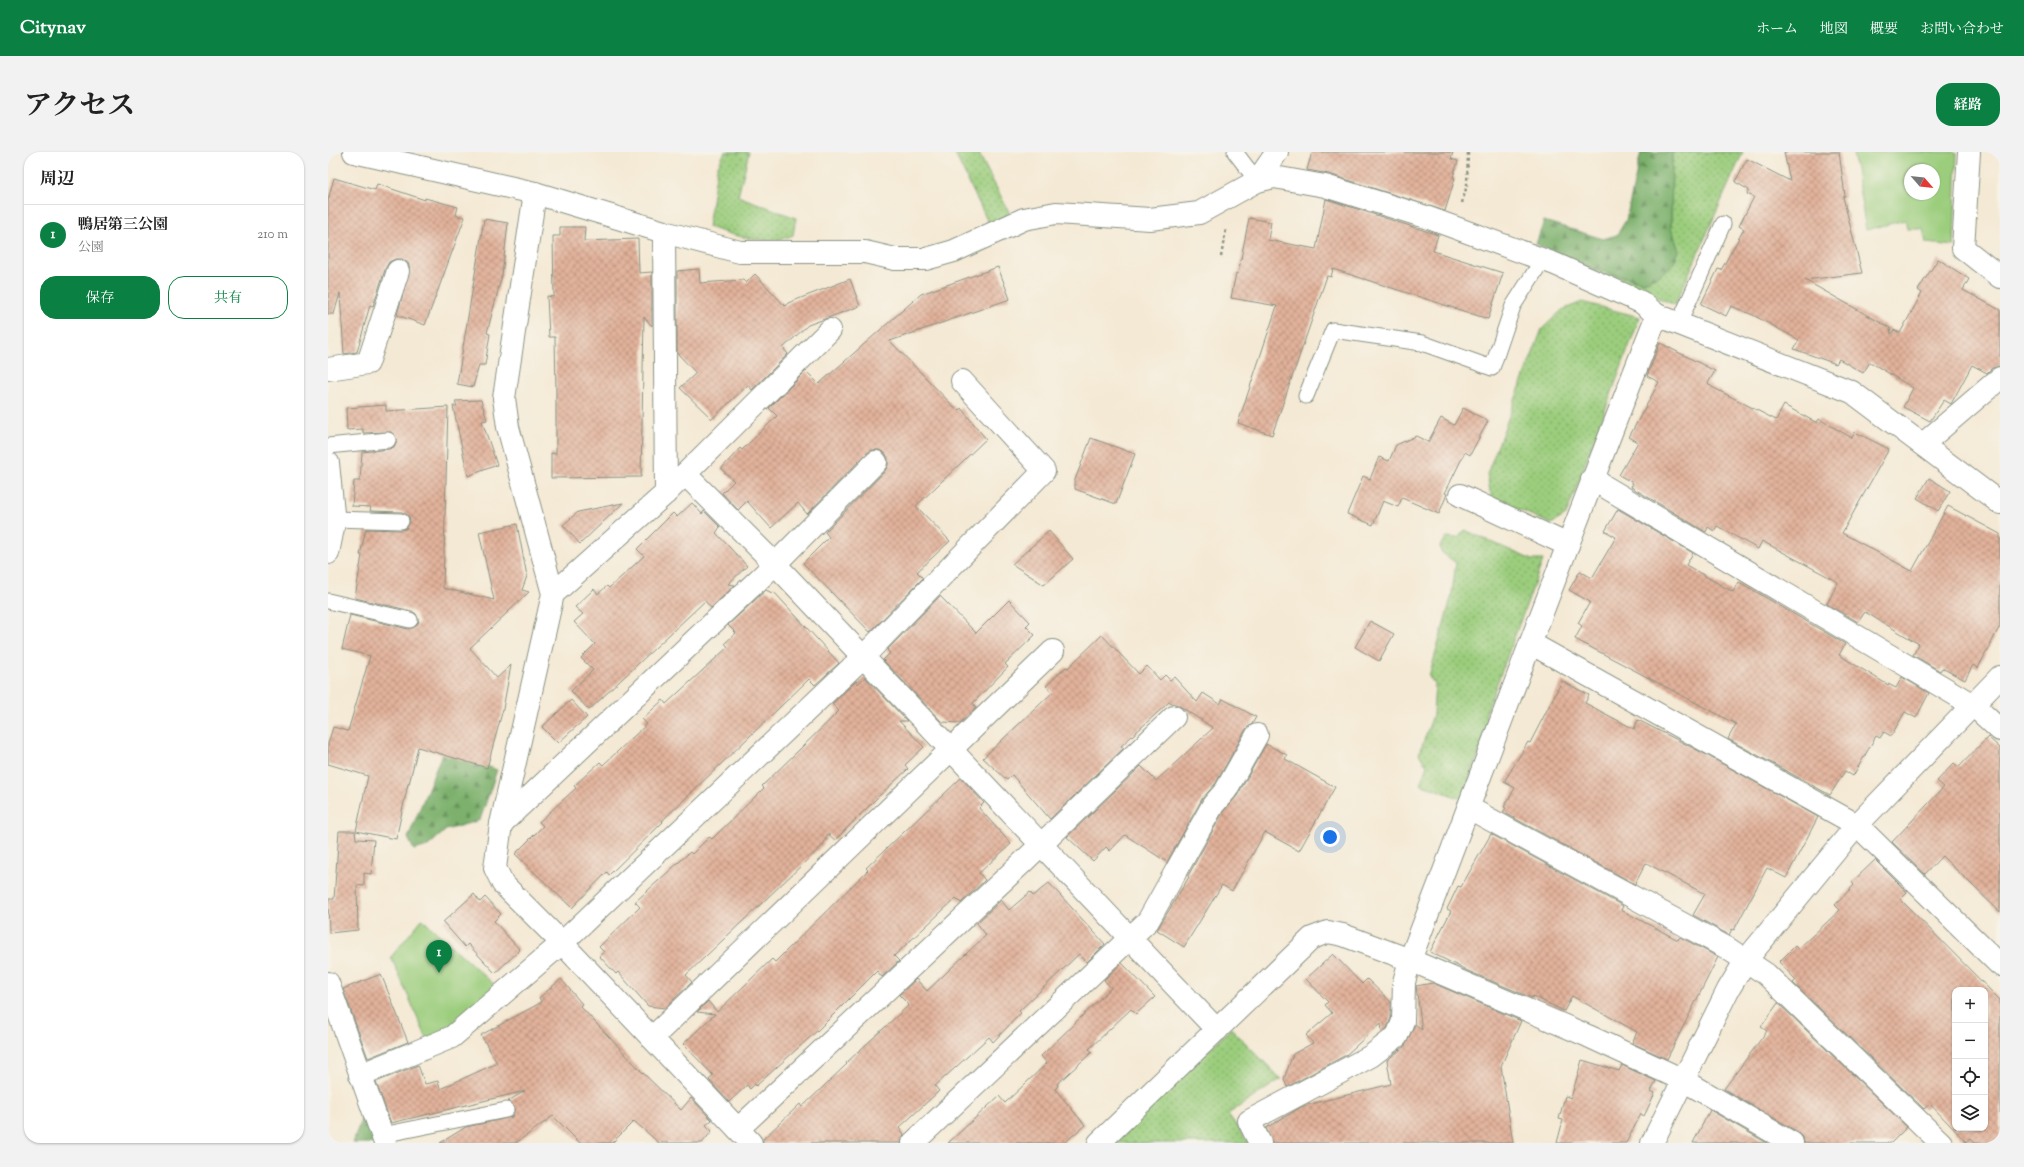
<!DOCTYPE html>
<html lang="ja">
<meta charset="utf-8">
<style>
:root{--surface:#fff;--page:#f2f2f2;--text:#222;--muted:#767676;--line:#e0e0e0;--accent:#0b8043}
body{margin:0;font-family:"Sorts Mill Goudy","Noto Serif JP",serif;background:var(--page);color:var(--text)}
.controls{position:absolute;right:12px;bottom:12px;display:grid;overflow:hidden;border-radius:8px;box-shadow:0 1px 3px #0004}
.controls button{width:36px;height:36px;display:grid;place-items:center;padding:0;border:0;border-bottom:1px solid var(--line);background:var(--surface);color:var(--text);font:20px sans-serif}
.compass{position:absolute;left:1576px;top:12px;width:36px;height:36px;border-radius:50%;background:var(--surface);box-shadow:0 1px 3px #0004;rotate:118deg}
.you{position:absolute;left:1002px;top:685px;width:14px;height:14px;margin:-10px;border:3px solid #fff;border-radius:50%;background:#1a73e8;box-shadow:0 0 0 6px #1a73e833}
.badge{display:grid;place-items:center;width:26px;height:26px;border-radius:50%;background:var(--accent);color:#fff;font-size:13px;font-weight:700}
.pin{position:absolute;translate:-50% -33px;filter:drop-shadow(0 1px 2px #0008)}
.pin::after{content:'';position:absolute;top:21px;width:14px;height:12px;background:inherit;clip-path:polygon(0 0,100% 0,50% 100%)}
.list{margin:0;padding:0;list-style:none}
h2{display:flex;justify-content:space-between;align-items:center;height:52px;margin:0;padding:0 16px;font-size:17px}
h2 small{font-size:13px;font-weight:400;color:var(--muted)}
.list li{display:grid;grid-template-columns:26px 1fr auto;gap:12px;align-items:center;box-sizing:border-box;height:60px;padding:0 16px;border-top:1px solid var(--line)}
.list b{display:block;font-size:15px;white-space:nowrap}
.list p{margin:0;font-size:13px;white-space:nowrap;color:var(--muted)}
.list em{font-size:13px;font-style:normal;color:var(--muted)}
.actions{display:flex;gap:8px;padding:12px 16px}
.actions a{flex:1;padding:9px 0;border:1px solid var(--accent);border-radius:16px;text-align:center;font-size:14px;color:var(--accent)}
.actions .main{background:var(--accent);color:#fff}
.icon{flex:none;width:22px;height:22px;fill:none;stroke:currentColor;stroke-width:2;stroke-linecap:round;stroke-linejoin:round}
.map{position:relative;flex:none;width:1672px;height:991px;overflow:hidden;border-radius:16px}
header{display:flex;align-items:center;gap:24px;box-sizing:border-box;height:56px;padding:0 20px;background:var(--accent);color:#fff}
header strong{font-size:19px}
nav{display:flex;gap:22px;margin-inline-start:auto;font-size:14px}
.intro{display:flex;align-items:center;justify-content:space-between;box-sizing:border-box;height:96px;padding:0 24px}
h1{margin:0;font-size:28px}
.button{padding:10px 18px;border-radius:16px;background:var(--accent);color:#fff;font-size:14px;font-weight:700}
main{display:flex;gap:24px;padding:0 24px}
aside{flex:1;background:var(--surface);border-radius:16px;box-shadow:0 1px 3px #0004}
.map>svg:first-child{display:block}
</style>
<header>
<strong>Citynav</strong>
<nav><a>ホーム</a><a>地図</a><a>概要</a><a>お問い合わせ</a></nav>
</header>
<div class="intro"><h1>アクセス</h1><a class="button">経路</a></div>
<main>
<aside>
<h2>周辺<small></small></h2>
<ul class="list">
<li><span class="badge">1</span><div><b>鴨居第三公園</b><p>公園</p></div><em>210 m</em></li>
</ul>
<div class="actions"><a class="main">保存</a><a>共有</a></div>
</aside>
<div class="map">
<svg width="1672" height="991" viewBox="0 0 1672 991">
<defs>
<pattern id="grass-dots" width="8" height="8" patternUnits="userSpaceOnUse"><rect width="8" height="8" fill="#9bcd7d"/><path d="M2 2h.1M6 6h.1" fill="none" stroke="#7ea867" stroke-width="1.8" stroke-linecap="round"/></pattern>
<pattern id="forest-firs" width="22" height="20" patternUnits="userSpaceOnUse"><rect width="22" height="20" fill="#7cb06c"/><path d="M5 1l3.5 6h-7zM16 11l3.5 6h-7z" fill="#65905a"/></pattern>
<pattern id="building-cross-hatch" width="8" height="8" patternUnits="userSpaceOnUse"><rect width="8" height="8" fill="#e2b29b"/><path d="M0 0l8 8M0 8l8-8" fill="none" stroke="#b7927f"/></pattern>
</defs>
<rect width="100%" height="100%" fill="#f7f3e8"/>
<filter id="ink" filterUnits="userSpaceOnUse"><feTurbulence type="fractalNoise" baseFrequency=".025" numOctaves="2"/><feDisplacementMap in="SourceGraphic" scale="8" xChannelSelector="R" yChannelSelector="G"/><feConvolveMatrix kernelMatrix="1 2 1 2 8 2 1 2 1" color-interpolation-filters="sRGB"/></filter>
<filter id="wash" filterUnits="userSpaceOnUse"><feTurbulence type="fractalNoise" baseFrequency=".012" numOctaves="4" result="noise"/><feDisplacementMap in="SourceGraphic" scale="16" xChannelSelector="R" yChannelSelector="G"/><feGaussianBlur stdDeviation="0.9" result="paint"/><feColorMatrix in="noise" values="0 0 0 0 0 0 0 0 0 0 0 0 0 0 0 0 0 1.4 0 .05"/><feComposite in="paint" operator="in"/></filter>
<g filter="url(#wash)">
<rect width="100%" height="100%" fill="#f4e9d4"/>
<g fill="url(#grass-dots)" stroke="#5d8558">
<path d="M397 0H421L410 44 468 66 465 83C441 95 404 83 380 75L389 16Z"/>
<polygon points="626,0 650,0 682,62 661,72"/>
<polygon points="1344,0 1415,0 1347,153 1255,114 1316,130 1351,99 1343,75"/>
<polygon points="1254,150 1312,165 1238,363 1223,372 1163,345 1159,322 1214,177 1234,158"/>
<polygon points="1137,378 1204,408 1215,408 1157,564 1163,568 1134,647 1092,632 1099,614 1091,602 1105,563 1107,532 1101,525 1123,446 1128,411 1113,400 1112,394 1119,385 1130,386"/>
<polygon points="903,876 953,927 900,962 921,991 785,991"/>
</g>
<g fill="url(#forest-firs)" stroke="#4e7650">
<polygon points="1313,0 1344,0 1343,75 1351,99 1346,111 1332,123 1316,130 1255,114 1208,92 1216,69 1275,87 1289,83 1298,68"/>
<polygon points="118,592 127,601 169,618 152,668 118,678 100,694 86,698 80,686"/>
<polygon points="36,959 50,991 25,991"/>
</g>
<g fill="#9bcd7d" stroke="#5d8558" fill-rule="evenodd">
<path d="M1525 0H1629L1626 94 1598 91 1595 77H1579L1577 68 1538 78ZM1582 18H1606V42H1582Z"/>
<polygon points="94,767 170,836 131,870 99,887 63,805"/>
</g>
<g id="blocks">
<g fill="url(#building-cross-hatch)" fill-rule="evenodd">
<polygon points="984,0 1125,0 1123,7 1130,9 1125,25 1127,26 1117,59 1001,22 979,18"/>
<polygon points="1456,0 1511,0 1517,44 1515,45 1534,121 1477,128 1562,176 1563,182 1566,178 1572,181 1594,141 1590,138 1610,107 1641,127 1635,138 1672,158 1672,214 1664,216 1659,221 1644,213 1623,252 1616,248 1602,269 1575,255 1585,236 1542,210 1535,221 1511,207 1508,212 1466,197 1471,188 1425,163 1403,154 1398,164 1373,152 1390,117 1393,118 1416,77 1411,74 1426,45 1419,42 1421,38 1407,30 1419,7 1462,29"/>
<polygon points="6,26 47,38 49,32 97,48 97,46 130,55 128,63 137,65 97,173 69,163 82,117 80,111 74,107 67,107 61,110 58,115 45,154 42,153 29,200 16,202 12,141 6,162 0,162 0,48"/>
<polygon points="998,47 1110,83 1105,99 1175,121 1160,167 1005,117 1003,125 999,124 944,283 910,271 949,154 903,146 908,121 910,122 921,66 943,70 940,88 988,97"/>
<polygon points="156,67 180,71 174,123 159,181 162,182 157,213 151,213 145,235 129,232"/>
<polygon points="232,75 257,75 256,89 310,87 311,121 324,120 324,174 316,165 313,325 223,326 223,301 228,302 228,239 227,185 221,185 219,144 226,145 225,84 232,84"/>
<polygon points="670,115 682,147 562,189 630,259 633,256 658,287 588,354 622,389 589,420 595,426 542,480 475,411 501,385 497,380 557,319 560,313 560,306 557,301 551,298 544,298 539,301 479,362 470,351 443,376 419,349 410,358 394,341 406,329 393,317 412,296 414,298 449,264 441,256 478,219 491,232 593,142"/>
<polygon points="371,117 372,131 415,128 418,131 427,122 457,154 460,151 522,127 532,154 480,173 455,196 460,202 424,238 420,233 384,267 352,236 368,221 349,201 349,119"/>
<polygon points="1332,191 1387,219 1380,231 1384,235 1448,268 1456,253 1489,271 1491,267 1524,286 1527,280 1561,297 1514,381 1584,419 1620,354 1672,382 1672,474 1650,516 1645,513 1637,528 1614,516 1612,519 1585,503 1591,492 1537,460 1530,470 1499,452 1510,430 1434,389 1430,397 1389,374 1386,379 1380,375 1378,380 1303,335 1305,331 1291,323 1310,290 1301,285 1331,230 1319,224"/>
<polygon points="153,248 159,268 154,269 169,313 140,324 125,254 129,254 127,249"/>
<polygon points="58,253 58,259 120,255 115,436 166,448 151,380 189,372 199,424 194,438 201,440 142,496 169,526 183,513 175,557 159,616 90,595 81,632 80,632 68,687 28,679 40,624 0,612 0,592 5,575 20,579 42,504 14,497 22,463 80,477 88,474 91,470 88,462 84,459 27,446 34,403 32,403 38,377 73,378 78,377 82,370 81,364 74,360 42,359 43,355 24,354 26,329 32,329 34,300 61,297 66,295 69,288 63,280 35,281 35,277 19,278 18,256"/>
<polygon points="1135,256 1160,269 1142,303 1137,300 1117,341 1119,342 1111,362 1074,346 1070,355 1055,349 1045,373 1019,362 1035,324 1042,327 1051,305 1061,309 1068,293 1088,284 1100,290 1113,266 1126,273"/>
<polygon points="763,286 807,302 788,352 747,337 747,328"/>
<polygon points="1601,326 1622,339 1610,359 1589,346"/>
<polygon points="295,351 252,392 235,373 250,360"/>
<polygon points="364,351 374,362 376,359 392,375 388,381 419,414 400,432 407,433 383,456 377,449 261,558 243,539 265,518 253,506 267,492 246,470 255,462 247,455 266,437 270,442 279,434 281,436 316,404 309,397 345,361 349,365"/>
<polygon points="1290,357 1365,401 1358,413 1405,440 1411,430 1517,492 1511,503 1560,533 1560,532 1568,536 1574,525 1601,541 1588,566 1577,560 1563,584 1556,580 1552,586 1548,584 1525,624 1517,619 1502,643 1400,587 1408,572 1247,487 1254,474 1250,471 1262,450 1241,438 1252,419 1264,426 1288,385 1277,379"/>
<polygon points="721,379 745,407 716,433 684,412"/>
<polygon points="438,438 444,441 446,440 511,511 487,533 481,527 334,669 335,670 281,723 279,720 244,756 187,702 215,674 211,670 248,636 246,634 272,610 275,613 319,572 314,567 335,548 338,552 400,495 397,491 408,481 400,473"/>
<polygon points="612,444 648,481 681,448 702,470 698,474 707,483 677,512 680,515 645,551 648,556 632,571 614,570 555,508 562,501 559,498"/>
<polygon points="1042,469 1066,482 1051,509 1027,495"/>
<polygon points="774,483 811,522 819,514 832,528 837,523 842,528 846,525 869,550 875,541 892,552 895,547 928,565 924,572 918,577 888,631 874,647 839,710 797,683 782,699 778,695 765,709 739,685 813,614 828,629 885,576 850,553 841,550 793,594 796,596 722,667 684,623 679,628 655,606 725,540 718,534 738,515 740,516"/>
<polygon points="537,525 579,569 571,569 596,595 577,613 580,617 552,643 507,688 500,682 495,693 358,823 364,830 337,856 320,854 290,820 288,822 271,804 276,800 271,795 312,755 307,750 362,700 364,702 381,685 384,687 436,636 434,634 508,562 511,559 504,552 528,529 530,532"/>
<polygon points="1234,529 1261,543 1257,551 1306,577 1310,568 1373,600 1490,665 1458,726 1439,716 1406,778 1404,777 1401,783 1365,763 1377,742 1318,711 1307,732 1175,660 1178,656 1176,655 1187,636 1176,630 1200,590 1202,591"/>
<polygon points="243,548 259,565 230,591 214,575"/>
<polygon points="1660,585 1672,596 1672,760 1614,704 1597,722 1564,690 1616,635 1609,629 1626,611 1631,615"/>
<polygon points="938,592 959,603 957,607 1007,635 971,699 937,680 904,739 894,733 856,795 829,778 861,725 860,724 895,660 909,644"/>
<polygon points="633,626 656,651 651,656 683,692 651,721 657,728 633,751 628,746 566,804 571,809 554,825 549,819 490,878 428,934 427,932 422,937 419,933 401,950 381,928 385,923 355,892 387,862 369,860 380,849 389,860 444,807 447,810 540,718 538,716"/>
<polygon points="11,679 27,679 28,687 46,688 43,722 36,721 36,734 29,733 30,778 1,781 0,747 6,747"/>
<polygon points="1163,682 1295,754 1293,758 1350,788 1352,785 1390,805 1339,907 1304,891 1309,880 1244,844 1236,859 1205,844 1204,846 1140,819 1102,800 1123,759 1119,757 1130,734 1133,735"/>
<path d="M1547 708 1579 740 1572 747 1672 848V991H1646L1642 987 1638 990 1602 952 1596 957 1465 831 1468 828 1451 810 1467 794 1470 797 1512 758 1507 753 1526 733 1524 730ZM1627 838H1657V976H1627Z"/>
<polygon points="721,731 777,792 759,810 751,802 691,859 693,861 665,890 661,885 607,934 611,939 571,976 576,982 573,991 435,991 435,987 472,952 474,955 519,912 518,911 581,853 571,843 588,827 599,839 658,783 649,771 673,748 681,758 702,740 705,744"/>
<polygon points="146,742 152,750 157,745 173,762 166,769 192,798 167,821 140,792 137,795 115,770"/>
<polygon points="1005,802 1034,832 1039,827 1063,850 1063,866 1059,876 1054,880 1053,871 1018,903 959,935 956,927 965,902 985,891 978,883 1004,861 997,853 1000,850 978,827"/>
<polygon points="794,811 827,845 808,862 803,857 761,897 764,900 729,932 730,934 727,937 757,973 736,991 620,991 671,944 677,951 719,911 713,904 783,836 776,828"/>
<polygon points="53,822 80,890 40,906 15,837"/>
<polygon points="233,827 254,852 252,854 312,918 353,958 363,946 384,968 378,973 384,979 374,991 331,991 306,969 284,991 252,991 225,964 188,991 112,991 138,975 184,965 187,956 180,949 197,939 63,971 48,930 90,913 97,932 110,929 112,937 169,911 153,883 214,850 211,846"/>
<polygon points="1105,831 1193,869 1173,914 1185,991 944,991 938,976 975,954 1063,932 1059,908 1077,894 1087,872 1094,878 1088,834"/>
<polygon points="1450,851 1579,975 1563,991 1476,991 1475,985 1470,980 1396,937 1439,879 1433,875"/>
<polygon points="1254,908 1291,919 1294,913 1328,929 1323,939 1327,941 1316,964 1313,962 1298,991 1229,991 1235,968 1231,967 1237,944 1243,946"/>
<polygon points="1382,958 1439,991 1365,991"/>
</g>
</g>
</g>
<g filter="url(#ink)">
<use href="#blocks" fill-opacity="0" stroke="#8a9384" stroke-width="1"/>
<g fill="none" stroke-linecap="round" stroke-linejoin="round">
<g stroke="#8a9384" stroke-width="17">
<g id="lane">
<polyline points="907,0 929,29"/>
<polyline points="1351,171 1395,72"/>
<polyline points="978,244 1005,178 1094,191 1164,216 1185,154 1215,107"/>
<polyline points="0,294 60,288"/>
<polyline points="6,367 73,369"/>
<polyline points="0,449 82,468"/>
<polyline points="54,983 178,958"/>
</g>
</g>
<g stroke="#8a9384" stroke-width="24">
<g id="street">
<polyline points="26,0 207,41 336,80 412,100 537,100 567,107 598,107 626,99 696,67 728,61 822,67 871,61 929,29 949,0"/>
<polyline points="1641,0 1635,96 1672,125"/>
<polyline points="929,29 946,25 997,34 1098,65 1227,112 1313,150 1329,163 1524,240 1672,351"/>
<polyline points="207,41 176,246 180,275 225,442 173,672 167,716 175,732 234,791 423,991"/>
<polyline points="336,80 338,341"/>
<polyline points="0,217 40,211 70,119"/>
<polyline points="1595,292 1672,226"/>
<polyline points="0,311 6,371 0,401"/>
<polyline points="357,322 447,412 889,878"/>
<polyline points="1264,327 1645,553 1672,578"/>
<polyline points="1132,343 1240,393"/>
<polyline points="225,442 338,341 502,178"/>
<polyline points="1204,492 1529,673 1672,813"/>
<polyline points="1141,656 1399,796 1438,822 1613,991"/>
<polyline points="173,672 447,412 548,310"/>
<polyline points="0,831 57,991"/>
<polyline points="324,886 725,499"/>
<polyline points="32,923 124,885 234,791 535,505 716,319 634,229"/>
<polyline points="410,977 695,710 846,565"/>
<polyline points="585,991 820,769 885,653 898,638 929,583"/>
<polyline points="771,991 984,786 1000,780 1015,783 1082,808 1260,884 1355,928 1464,991"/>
<path d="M932 991 921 969 1043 904 1069 884 1075 869 1076 830 1082 808C1165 593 1244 377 1329 163"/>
<polyline points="1324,991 1400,838 1418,808 1529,673 1672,525"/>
</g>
</g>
<g stroke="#8a9384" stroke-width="2.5" stroke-dasharray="3 3" stroke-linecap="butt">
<polyline points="1134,51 1139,33 1140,0"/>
<polyline points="893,105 898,76"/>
</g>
<use href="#lane" stroke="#fff" stroke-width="15"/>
<use href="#street" stroke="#fff" stroke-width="22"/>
</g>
</g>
</svg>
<div class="controls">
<button>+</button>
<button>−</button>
<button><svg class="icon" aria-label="locate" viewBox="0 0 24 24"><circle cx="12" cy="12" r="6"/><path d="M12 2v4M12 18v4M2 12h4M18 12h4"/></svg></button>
<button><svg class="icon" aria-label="layers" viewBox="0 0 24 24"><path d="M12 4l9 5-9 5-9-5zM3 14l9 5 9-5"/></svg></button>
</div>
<svg class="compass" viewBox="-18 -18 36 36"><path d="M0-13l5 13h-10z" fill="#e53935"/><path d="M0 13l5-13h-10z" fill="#767676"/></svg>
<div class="you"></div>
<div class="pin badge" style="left:111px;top:821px">1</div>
</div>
</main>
